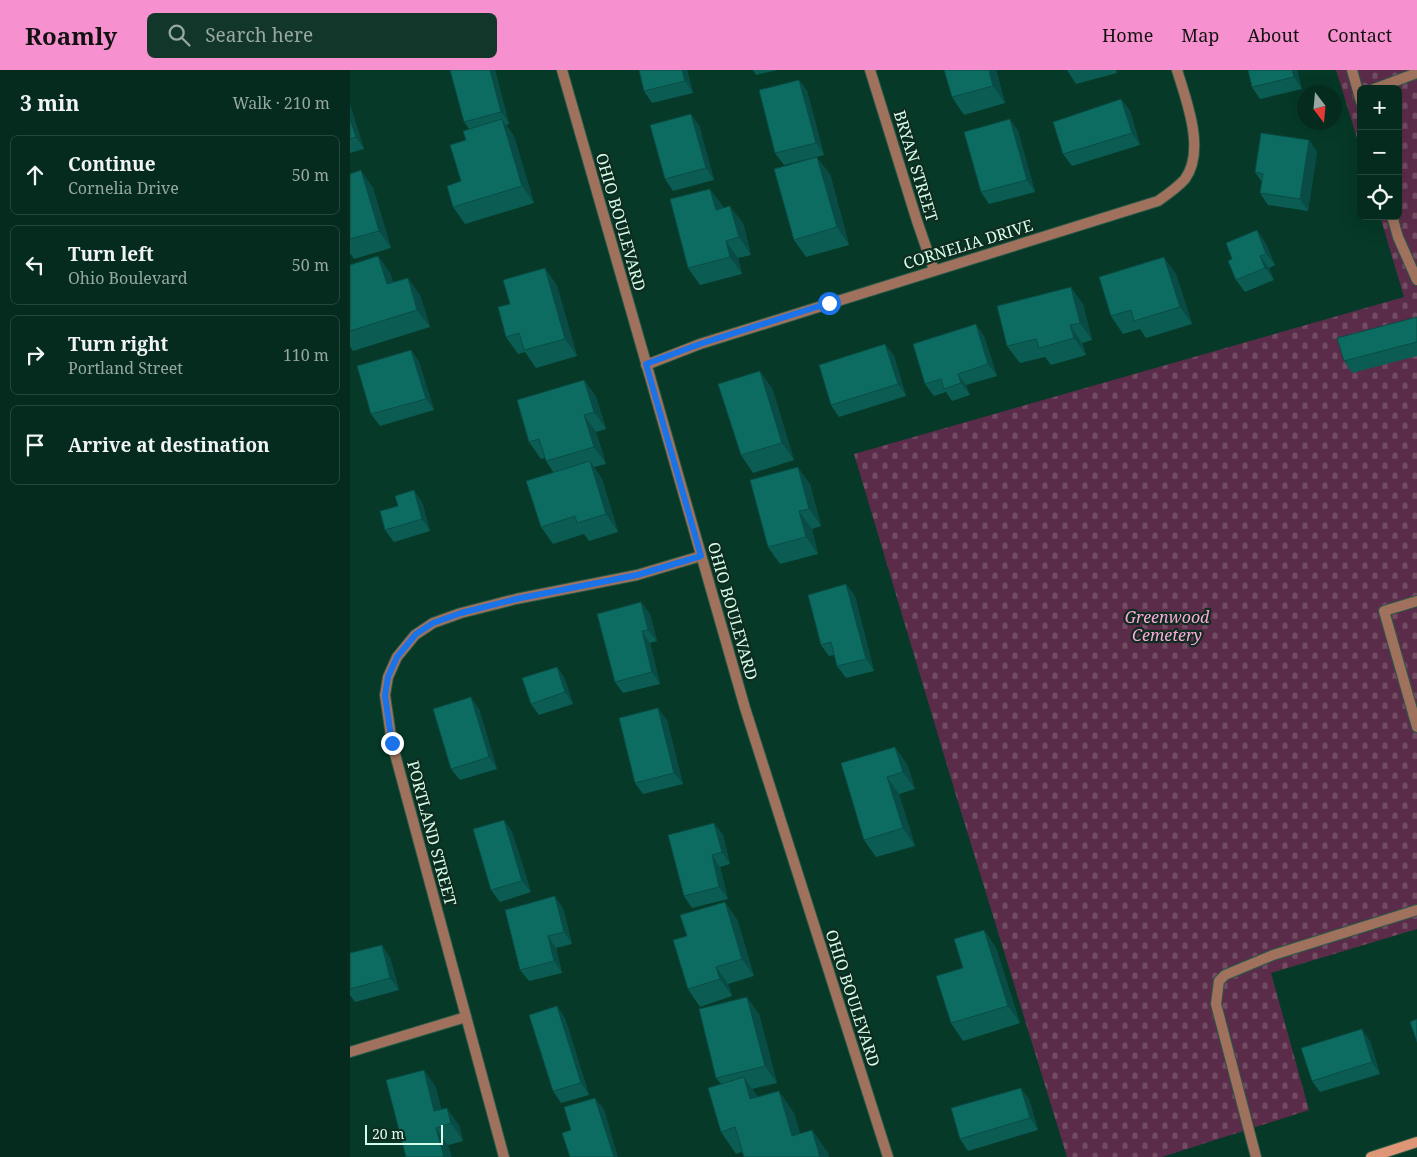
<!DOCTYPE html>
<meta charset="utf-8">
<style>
:root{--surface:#042b1d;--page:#12372a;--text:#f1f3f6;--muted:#97a7a4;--line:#25473b;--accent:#f790ce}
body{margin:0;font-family:"Noto Serif",serif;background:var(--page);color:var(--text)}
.controls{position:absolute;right:15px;top:15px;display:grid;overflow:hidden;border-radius:8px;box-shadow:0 5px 20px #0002}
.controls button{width:45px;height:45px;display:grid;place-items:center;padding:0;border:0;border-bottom:1px solid var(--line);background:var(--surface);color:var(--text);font:25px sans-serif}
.compass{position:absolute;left:947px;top:15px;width:45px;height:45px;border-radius:50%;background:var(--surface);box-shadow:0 5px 20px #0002;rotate:164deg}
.scale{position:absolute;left:15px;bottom:12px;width:78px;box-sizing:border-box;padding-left:5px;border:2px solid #d4feea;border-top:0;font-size:14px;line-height:18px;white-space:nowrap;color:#d4feea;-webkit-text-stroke:4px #102c20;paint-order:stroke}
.stop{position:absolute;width:15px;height:15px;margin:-11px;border:4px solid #1a73e8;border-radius:50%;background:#fff}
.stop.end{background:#1a73e8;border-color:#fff;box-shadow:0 1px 5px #0008}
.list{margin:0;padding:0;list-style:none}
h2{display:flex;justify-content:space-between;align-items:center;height:65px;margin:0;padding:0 20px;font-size:21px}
h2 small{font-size:16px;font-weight:400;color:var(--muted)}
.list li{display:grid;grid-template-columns:32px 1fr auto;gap:15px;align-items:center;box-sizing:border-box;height:80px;margin:0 10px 10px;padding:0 10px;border:1px solid var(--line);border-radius:8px}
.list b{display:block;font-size:19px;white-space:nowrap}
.list p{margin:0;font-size:16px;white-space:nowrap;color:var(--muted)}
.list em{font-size:16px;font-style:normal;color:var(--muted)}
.icon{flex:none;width:28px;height:28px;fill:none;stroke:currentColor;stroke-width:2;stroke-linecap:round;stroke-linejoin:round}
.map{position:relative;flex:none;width:1067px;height:1087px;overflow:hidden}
header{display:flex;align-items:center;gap:30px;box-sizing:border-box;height:70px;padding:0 25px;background:var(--accent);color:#111}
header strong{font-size:24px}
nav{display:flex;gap:28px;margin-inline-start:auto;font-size:18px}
.search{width:350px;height:45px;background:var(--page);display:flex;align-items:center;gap:12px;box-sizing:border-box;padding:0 18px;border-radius:8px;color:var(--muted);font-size:19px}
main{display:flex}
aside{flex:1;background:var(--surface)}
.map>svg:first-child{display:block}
</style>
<header>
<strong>Roamly</strong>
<div class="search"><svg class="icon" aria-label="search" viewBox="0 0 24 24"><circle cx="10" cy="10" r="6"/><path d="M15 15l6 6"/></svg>Search here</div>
<nav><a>Home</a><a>Map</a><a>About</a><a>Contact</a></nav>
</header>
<main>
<aside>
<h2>3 min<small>Walk · 210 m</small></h2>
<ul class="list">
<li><svg class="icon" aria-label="ahead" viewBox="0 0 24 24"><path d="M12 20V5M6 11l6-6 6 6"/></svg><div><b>Continue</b><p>Cornelia Drive</p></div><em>50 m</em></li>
<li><svg class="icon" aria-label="left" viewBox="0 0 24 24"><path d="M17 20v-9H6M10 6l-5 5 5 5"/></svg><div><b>Turn left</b><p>Ohio Boulevard</p></div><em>50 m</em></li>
<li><svg class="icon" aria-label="right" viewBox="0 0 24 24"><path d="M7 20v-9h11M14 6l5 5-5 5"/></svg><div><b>Turn right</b><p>Portland Street</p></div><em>110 m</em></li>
<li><svg class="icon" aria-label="arrive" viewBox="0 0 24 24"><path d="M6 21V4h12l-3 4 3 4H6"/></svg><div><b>Arrive at destination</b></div></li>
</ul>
</aside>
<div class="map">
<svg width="1067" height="1087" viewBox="0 0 1067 1087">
<defs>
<pattern id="cemetery-stones" width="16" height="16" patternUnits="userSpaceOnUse" patternTransform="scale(1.25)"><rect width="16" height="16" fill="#5b2c49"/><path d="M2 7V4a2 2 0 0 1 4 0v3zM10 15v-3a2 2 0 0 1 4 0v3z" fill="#724c63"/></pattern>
</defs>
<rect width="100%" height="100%" fill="#063927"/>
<polygon fill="url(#cemetery-stones)" points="986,0 1067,0 1067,859 921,903 959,1040 812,1087 717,1087 605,722 504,384 1054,227 1030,146 1048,146 1048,19 1011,19 1011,81"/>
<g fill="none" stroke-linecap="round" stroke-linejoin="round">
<g stroke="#275946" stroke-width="12">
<g id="lane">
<polyline points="1002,0 1011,32"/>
<polyline points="1024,19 1067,3"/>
<polyline points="1042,146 1048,167 1067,210"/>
<polyline points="1067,531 1034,541 1067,657"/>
<polyline points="906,1087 866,934 869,911 875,905 923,885 1067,840"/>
</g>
</g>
<g stroke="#275946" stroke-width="12">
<g id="street">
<polyline points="212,0 395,638 538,1087"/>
<polyline points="520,0 567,151 584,200"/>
<path d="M296 295 350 274 808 131C818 124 827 118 835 109 856 80 836 30 827 0"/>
<polyline points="0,982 116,947"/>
<polyline points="154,1087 42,673 35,625 38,607 47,587 65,565 83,553 111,543 166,529 287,505 351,486"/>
</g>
</g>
<g stroke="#275946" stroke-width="12">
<polyline id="secondary" points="1021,1087 1067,1072"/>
</g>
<use href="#lane" stroke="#a0725e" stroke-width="10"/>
<use href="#street" stroke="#a0725e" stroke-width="10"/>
<use href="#secondary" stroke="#df9676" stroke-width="10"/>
</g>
<g fill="#0b5d54">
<polygon points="145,0 159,54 156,55 164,66 184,133 115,154 103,137 111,111 116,70 119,59 114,52"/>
<polygon points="289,0 337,0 343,23 302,33 294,21"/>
<polygon points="403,0 427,0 406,5"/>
<polygon points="646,0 655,33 614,45 602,27"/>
<polygon points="717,0 766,0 767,3 726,14"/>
<polygon points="898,0 947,0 952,19 910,29 902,17"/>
<polygon points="449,10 457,21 474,85 434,95 425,83"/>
<polygon points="771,29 780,41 790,75 722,96 713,84"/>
<polygon points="0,35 14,79 0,83"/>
<polygon points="660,49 668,61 685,122 639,134 631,122"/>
<polygon points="349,55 364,110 323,121 315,109"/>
<polygon points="959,70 967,82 958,141 918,135 910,123 912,112 905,102"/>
<polygon points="0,104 23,118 41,178 4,189 0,183"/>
<polygon points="480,104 499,175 456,187 444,170"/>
<polygon points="373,136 373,138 393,153 401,185 388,188 392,204 350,215 338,198"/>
<polygon points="915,172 925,195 919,198 924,210 895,222 886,210"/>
<polygon points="28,186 40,203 43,213 70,225 80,257 3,281 0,276 0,195"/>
<polygon points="195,198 207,216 227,286 186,298 175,282 168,284 156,267 160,234"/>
<polygon points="826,204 842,254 796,268 790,259 773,264 761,246"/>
<polygon points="733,234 742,270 732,273 736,285 701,295 695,287 670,293 657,276"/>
<polygon points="1067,247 1067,286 1002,303 994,291"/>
<polygon points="634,266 647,306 616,315 620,325 602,331 596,322 584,326 575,314"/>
<polygon points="535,274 544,286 556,326 489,347 481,335"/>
<polygon points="61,280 69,292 84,340 30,356 21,344"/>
<polygon points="234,310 246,327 256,359 246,362 256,394 244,397 252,409 268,462 239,471 234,464 203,474 191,457 204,403 196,391 195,388 191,389 179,372"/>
<polygon points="422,318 444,390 403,403 391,385"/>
<polygon points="460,414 471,456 462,459 468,484 430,494 418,477"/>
<polygon points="72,432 80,461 44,472 35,460"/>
<polygon points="505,526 524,601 496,608 487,596 484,585 479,586 471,575"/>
<polygon points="291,532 300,544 307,571 300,573 310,614 273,623 265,612"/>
<polygon points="207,597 215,609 223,634 189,645 181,634"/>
<polygon points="129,639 147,699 110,710 101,699"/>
<polygon points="317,650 333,714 293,724 285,713"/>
<polygon points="491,693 557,694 565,719 549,724 565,776 526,787 514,770"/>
<polygon points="154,750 162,762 181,822 150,832 141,820"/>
<polygon points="364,753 373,765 380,794 370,797 378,829 342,838 334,826"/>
<polygon points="213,838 222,874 206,878 212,903 179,911 170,900"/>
<polygon points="387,849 404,906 378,914 382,926 350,937 338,919 337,866"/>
<polygon points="634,860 646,878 670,953 613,971 601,953"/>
<polygon points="0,883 40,887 49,920 5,932 0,925"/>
<polygon points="409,944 427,1013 402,1019 408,1027 444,1043 450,1064 462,1060 478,1083 479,1087 394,1087 392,1082 386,1084 371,1062 371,1014 366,1008"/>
<polygon points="215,948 239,1025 211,1033 203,1021"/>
<polygon points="1020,971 1030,1004 970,1022 962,1011"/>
<polygon points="74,1000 86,1018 91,1039 109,1055 113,1071 56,1087"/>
<polygon points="679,1029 688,1060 618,1081 610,1069"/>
</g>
<g fill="#094c45">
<polygon points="140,0 145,0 159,54 151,42"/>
<polygon points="332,0 337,0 343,23 335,11"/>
<polygon points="639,0 646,0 655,33 643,16"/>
<polygon points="942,0 947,0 952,19 944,7"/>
<polygon points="449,10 457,21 474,85 466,73"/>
<polygon points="771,29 780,41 790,75 782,63"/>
<polygon points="0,35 14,79 6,67 0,49"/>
<polygon points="341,44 349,55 364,110 356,98"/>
<polygon points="152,49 164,66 184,133 172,116"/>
<polygon points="660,49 668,61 685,122 677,110"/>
<polygon points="959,70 967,82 958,141 950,129"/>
<polygon points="467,87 480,104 499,175 487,157"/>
<polygon points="11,100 23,118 41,178 29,161"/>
<polygon points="360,119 373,136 378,157 366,140"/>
<polygon points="380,136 393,153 401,185 389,167"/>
<polygon points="907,160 915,172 925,195 916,184"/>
<polygon points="376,171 388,188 392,204 380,187"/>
<polygon points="28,186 40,203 50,232 37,214"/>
<polygon points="910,186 919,198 924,210 915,198"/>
<polygon points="814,187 826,204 842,254 830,237"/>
<polygon points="195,198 207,216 227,286 215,269"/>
<polygon points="58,208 70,225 80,257 67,240"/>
<polygon points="721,217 733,234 742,270 730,253"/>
<polygon points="626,254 634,266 647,306 638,294"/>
<polygon points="720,255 732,273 736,285 724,268"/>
<polygon points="535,274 544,286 556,326 548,314"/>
<polygon points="61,280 69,292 84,340 76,329"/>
<polygon points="410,301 422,318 444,390 432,373"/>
<polygon points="608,304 616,315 620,325 611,313"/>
<polygon points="234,310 246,327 256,359 244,342"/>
<polygon points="234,345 246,362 256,394 244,377"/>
<polygon points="240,391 252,409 268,462 256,444"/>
<polygon points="448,397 460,414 471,456 459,439"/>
<polygon points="64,420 72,432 80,461 72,449"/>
<polygon points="449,441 462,459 468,484 456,467"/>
<polygon points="496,514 505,526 524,601 516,589"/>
<polygon points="291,532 300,544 307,571 298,560"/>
<polygon points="292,561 300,573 310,614 302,602"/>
<polygon points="207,597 215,609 223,634 215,622"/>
<polygon points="121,627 129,639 147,699 139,687"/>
<polygon points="308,638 317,650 333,714 324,703"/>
<polygon points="545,677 557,694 565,719 553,702"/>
<polygon points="537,707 549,724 565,776 553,758"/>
<polygon points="154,750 162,762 181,822 172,811"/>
<polygon points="364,753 373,765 380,794 372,782"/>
<polygon points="362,785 370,797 378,829 369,817"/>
<polygon points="205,826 213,838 222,874 214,862"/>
<polygon points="375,832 387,849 404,906 392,889"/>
<polygon points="634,860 646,878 670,953 658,936"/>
<polygon points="198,866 206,878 212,903 204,891"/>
<polygon points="32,875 40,887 49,920 40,908"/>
<polygon points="366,897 378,914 382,926 370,909"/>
<polygon points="397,927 409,944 427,1013 415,996"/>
<polygon points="207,936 215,948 239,1025 231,1013"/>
<polygon points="1012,959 1020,971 1030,1004 1022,992"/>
<polygon points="74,1000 86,1018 95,1055 84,1041"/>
<polygon points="394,1007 410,1030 400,1029"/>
<polygon points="671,1018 679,1029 688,1060 680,1048"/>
<polygon points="429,1021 444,1043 457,1087 442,1066"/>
<polygon points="245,1028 254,1039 268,1087 264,1087"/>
<polygon points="97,1038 109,1055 113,1071 101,1053"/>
<polygon points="86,1058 98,1075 102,1087 94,1087"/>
<polygon points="462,1060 478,1083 479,1087 470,1087"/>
</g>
<g fill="#0d6c62" stroke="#094c45">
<polygon points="100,0 140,0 151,42 114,52"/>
<polygon points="289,0 332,0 335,11 294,21"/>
<polygon points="594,0 639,0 643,16 602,27"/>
<polygon points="898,0 942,0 944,7 902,17"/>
<polygon points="449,10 466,73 425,83 409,20"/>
<polygon points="771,29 782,63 713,84 703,52"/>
<polygon points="341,44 356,98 315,109 300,55"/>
<polygon points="0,49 6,67 0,69"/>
<polygon points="152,49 172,116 103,137 97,116 111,111 100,75 116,70 113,61"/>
<polygon points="660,49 677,110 631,122 614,62"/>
<polygon points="911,63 959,70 950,129 910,123 913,104 905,102"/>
<polygon points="467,87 487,157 444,170 424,99"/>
<polygon points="11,100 29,161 0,169 0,104"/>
<polygon points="360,119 366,140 380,136 389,167 376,171 380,187 338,198 320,129"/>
<polygon points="907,160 916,184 910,186 915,198 886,210 878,191 882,189 876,173"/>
<polygon points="28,186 37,214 58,208 67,240 0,261 0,195"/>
<polygon points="814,187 830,237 784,251 781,240 761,246 749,207"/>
<polygon points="195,198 215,269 174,280 169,263 156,267 148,237 160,234 153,210"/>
<polygon points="721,217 730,253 720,255 724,268 689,278 686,269 657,276 647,236"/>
<polygon points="1067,247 1067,272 994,291 987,268"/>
<polygon points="626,254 638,294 608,304 611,313 594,319 591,309 575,314 563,274"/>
<polygon points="535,274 548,314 481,335 469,295"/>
<polygon points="61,280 76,329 21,344 7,296"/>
<polygon points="410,301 432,373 391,385 368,314"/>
<polygon points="234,310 244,342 234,345 244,377 196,391 189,369 179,372 167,330"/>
<polygon points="240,391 256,444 227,453 225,446 191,457 176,411"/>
<polygon points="448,397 459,439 449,441 456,467 418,477 400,410"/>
<polygon points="64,420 72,449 35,460 30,441 48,436 45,426"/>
<polygon points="496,514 516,589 487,596 481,572 471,575 458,525"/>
<polygon points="291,532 298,560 292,561 302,602 265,612 247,544"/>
<polygon points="207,597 215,622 181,634 172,608"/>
<polygon points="121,627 139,687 101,699 83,639"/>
<polygon points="308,638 324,703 285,713 269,648"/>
<polygon points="545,677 553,702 537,707 553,758 514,770 491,693"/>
<polygon points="154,750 172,811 141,820 123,759"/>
<polygon points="364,753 372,782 362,785 369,817 334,826 318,765"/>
<polygon points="205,826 214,862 198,866 204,891 170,900 155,840"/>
<polygon points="375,832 392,889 366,897 370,909 338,919 323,870 337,866 330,845"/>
<polygon points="634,860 658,936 601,953 586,906 613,898 604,869"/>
<polygon points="32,875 40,908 0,919 0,883"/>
<polygon points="397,927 415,996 366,1008 349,939"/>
<polygon points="207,936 231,1013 203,1021 179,945"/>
<polygon points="1067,949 1067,972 1060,952"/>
<polygon points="1012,959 1022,992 962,1011 951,978"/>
<polygon points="74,1000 84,1041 97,1038 101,1053 86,1058 94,1087 56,1087 36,1010"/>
<polygon points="394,1007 400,1029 429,1021 442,1066 462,1060 470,1087 394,1087 385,1057 371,1062 358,1018"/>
<polygon points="671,1018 680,1048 610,1069 601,1038"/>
<polygon points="245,1028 264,1087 220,1087 212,1063 221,1060 214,1037"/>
</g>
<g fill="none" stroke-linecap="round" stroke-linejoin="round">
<polyline stroke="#1a73e8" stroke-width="6" points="42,673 35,626 38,607 47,587 66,564 83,553 111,543 166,529 287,505 351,486 296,294 350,274 479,233"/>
</g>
<g text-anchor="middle" stroke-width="4.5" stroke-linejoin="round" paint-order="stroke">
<g font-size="16" fill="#d4feea" stroke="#102c20">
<text transform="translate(566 96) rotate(73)" y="6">BRYAN STREET</text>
<text transform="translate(271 152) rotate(74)" y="6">OHIO BOULEVARD</text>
<text transform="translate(618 174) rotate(-17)" y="6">CORNELIA DRIVE</text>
<text transform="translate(383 541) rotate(74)" y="6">OHIO BOULEVARD</text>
<text transform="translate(82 763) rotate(75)" y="6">PORTLAND STREET</text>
<text transform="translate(503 928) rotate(72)" y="6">OHIO BOULEVARD</text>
</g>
<g font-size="16" font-style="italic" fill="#fda9da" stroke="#102c20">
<text x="817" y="553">Greenwood<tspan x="817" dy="18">Cemetery</tspan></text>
</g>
</g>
</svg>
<div class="controls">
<button>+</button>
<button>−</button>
<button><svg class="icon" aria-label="locate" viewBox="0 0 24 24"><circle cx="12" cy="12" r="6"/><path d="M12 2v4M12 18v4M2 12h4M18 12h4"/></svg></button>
</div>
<svg class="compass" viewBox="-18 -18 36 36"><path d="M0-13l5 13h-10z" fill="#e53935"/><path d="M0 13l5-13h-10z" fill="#97a7a4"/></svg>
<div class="scale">20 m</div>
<div class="stop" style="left:479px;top:233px"></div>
<div class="stop end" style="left:42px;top:673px"></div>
</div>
</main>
